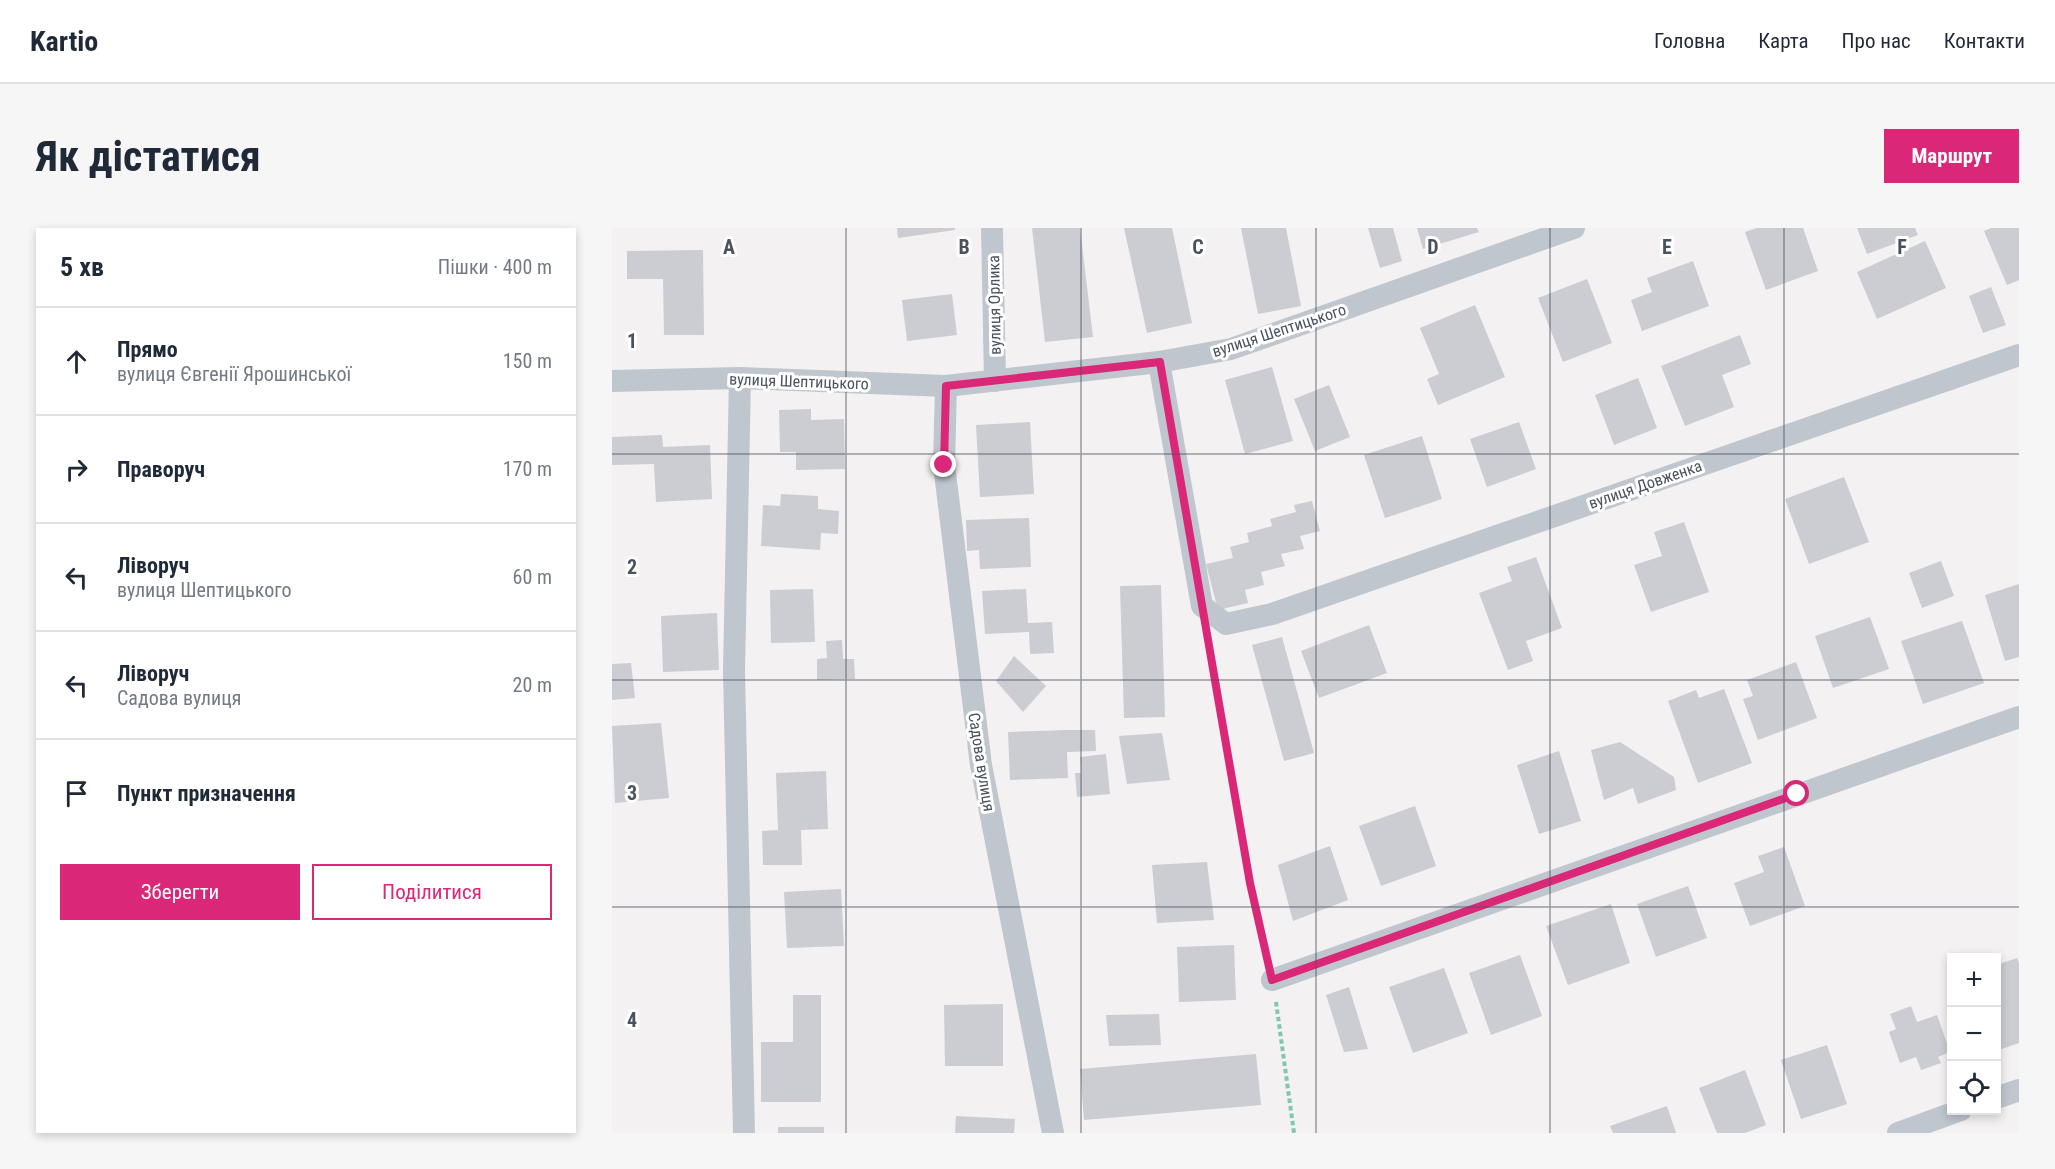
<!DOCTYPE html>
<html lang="uk">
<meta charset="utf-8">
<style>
:root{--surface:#fff;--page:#f6f6f7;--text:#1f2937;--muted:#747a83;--line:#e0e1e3;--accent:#db2777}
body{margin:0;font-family:"Roboto Condensed",sans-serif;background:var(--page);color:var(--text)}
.controls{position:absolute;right:18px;bottom:18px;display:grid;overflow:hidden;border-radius:0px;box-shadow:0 3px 9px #0003}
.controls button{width:54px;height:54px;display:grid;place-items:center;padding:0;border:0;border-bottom:2px solid var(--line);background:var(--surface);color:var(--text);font:30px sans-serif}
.stop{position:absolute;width:18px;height:18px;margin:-14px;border:4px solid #db2777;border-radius:50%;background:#fff}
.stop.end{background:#db2777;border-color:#fff;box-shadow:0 2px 6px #0008}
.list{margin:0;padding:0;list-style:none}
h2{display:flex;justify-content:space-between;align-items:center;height:78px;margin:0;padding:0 24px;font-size:26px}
h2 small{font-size:20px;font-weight:400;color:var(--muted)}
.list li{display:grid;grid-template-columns:39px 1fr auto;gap:18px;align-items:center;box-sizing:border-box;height:108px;padding:0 24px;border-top:2px solid var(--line)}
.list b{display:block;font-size:22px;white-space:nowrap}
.list p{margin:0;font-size:20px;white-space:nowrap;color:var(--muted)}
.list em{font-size:20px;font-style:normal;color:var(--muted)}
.actions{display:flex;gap:12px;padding:18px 24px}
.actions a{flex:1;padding:14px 0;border:2px solid var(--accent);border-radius:0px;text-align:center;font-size:21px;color:var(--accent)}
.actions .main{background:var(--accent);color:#fff}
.icon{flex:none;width:33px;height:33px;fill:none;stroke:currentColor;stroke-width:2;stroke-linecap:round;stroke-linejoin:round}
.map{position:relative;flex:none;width:1407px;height:905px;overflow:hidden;border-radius:0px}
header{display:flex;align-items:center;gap:36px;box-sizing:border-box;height:84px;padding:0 30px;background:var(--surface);border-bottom:2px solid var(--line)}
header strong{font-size:28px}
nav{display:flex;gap:33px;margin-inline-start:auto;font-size:21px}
.intro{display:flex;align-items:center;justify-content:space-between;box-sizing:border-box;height:144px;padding:0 36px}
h1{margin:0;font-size:42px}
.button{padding:15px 27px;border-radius:0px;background:var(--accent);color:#fff;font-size:21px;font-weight:700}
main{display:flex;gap:36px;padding:0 36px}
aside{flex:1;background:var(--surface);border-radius:0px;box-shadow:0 3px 9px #0003}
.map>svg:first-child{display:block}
</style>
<header>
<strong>Kartio</strong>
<nav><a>Головна</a><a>Карта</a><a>Про нас</a><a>Контакти</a></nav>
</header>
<div class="intro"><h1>Як дістатися</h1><a class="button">Маршрут</a></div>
<main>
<aside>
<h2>5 хв<small>Пішки · 400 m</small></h2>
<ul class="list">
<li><svg class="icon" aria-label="ahead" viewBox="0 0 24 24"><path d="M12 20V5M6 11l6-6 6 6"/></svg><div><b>Прямо</b><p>вулиця Євгенії Ярошинської</p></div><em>150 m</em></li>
<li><svg class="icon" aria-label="right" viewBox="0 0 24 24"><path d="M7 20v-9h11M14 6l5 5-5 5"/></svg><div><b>Праворуч</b></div><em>170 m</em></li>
<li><svg class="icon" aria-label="left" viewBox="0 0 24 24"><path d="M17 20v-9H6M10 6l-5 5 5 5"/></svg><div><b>Ліворуч</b><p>вулиця Шептицького</p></div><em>60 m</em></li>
<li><svg class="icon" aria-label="left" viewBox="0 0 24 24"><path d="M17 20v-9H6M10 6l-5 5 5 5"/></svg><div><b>Ліворуч</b><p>Садова вулиця</p></div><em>20 m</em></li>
<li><svg class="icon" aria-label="arrive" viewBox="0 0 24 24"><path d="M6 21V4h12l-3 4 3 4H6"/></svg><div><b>Пункт призначення</b></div></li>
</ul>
<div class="actions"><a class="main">Зберегти</a><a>Поділитися</a></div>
</aside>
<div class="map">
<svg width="1407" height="905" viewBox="0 0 1407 905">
<rect width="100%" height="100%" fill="#f3f1f1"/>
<g fill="#cbcdd3">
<polygon points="285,0 343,0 343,2 286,10"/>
<polygon points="420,0 468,0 481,109 433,114"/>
<polygon points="512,0 560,0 580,95 535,105"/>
<polygon points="629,0 674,0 689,78 646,86"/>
<polygon points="756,0 781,0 790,33 768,40"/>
<polygon points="805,0 865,0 867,4 811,21"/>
<polygon points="1145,0 1191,0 1206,43 1154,62 1133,4"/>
<polygon points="1245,0 1303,0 1306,7 1255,26"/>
<polygon points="1379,0 1407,0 1407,52 1395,57 1372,3"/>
<polygon points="1313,13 1334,60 1265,91 1245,44"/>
<polygon points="91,22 92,107 52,107 51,51 15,51 15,23"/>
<polygon points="1081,33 1097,78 1030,103 1019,72 1040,64 1035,50"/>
<polygon points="975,51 1000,115 951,134 926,70"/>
<polygon points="1379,59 1394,97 1371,105 1357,68"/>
<polygon points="340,66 345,107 295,113 290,72"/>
<polygon points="863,77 893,149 826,177 815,151 827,146 808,100"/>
<polygon points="1128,107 1139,136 1110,147 1122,179 1073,198 1049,138"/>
<polygon points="660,139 681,213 633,226 613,152"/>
<polygon points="1026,150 1045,200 1002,217 983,167"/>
<polygon points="717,157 738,209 703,223 682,171"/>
<polygon points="199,181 199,192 232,191 233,241 184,242 184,224 168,224 167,182"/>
<polygon points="418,194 422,266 368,269 364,197"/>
<polygon points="907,194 924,241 875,259 858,211"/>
<polygon points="50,207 51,219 98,217 100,271 44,274 42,236 0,237 0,209"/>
<polygon points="810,208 830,271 773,290 752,227"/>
<polygon points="1232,249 1257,314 1197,336 1173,271"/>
<polygon points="169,266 206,268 206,281 227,283 226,306 209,305 208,322 149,318 151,277 168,278"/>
<polygon points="700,273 708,303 688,308 692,321 669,326 673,338 649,344 652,357 633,362 636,375 606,382 594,336 621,330 618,319 637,314 635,305 660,298 658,291 684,284 682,277"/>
<polygon points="417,290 419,339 368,341 367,322 355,323 354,292"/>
<polygon points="1072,294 1097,364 1039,384 1022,337 1050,328 1042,304"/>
<polygon points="924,329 950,400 914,413 921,433 896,442 867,365 900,353 895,339"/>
<polygon points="1329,333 1342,368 1310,380 1297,345"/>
<polygon points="1407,356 1407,429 1393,433 1373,367"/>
<polygon points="549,357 553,489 512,490 508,358"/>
<polygon points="201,361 203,414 159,415 158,362"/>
<polygon points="414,361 416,395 440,394 442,425 418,426 417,404 373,406 370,363"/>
<polygon points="105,385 107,442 51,444 49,388"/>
<polygon points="1258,389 1277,441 1221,460 1203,408"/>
<polygon points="1350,393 1372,455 1311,476 1289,413"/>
<polygon points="757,397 775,445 707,470 689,423"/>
<polygon points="670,409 702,525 672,533 640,417"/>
<polygon points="230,412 231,431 242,431 243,451 205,452 205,431 215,430 214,413"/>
<polygon points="402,428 434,458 411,484 384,453"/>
<polygon points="1184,434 1205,490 1146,512 1131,471 1141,468 1135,452"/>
<polygon points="19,435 23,470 0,472 0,436"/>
<polygon points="1112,461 1140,535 1086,555 1056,473 1084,462 1087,470"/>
<polygon points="49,495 57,570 3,575 0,498"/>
<polygon points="455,502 483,502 484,523 455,524 456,550 398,552 396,504"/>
<polygon points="550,505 558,552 515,556 507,508"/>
<polygon points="1008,514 1062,549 1064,562 1026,576 1021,560 992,572 979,522"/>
<polygon points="947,523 969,593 927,606 905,537"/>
<polygon points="494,526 498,566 465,569 463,545 469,545 468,529"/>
<polygon points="214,543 216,601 189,602 190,637 151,637 150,603 166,602 164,545"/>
<polygon points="803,578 824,638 769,658 747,598"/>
<polygon points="718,618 736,672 681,693 666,637"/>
<polygon points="1172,619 1193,678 1138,698 1122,655 1152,644 1146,628"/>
<polygon points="595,634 602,692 545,695 540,637"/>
<polygon points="1076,658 1095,710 1044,729 1025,676"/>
<polygon points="229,661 232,718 175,720 172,664"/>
<polygon points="999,676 1018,735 956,757 934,698"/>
<polygon points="622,717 624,772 567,774 565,719"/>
<polygon points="908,727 930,788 879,807 857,745"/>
<polygon points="1405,730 1407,735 1407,815 1384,823 1384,737"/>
<polygon points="832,740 856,805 801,825 777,759"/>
<polygon points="737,759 756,821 732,824 714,767"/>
<polygon points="181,767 209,767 209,874 149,874 149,814 181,814"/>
<polygon points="391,776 391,838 333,838 332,777"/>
<polygon points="1299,778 1305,794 1325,787 1338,824 1326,829 1329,835 1309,842 1304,829 1288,835 1277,804 1284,801 1278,786"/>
<polygon points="547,786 549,817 497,818 494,787"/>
<polygon points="1215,817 1235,876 1189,891 1169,832"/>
<polygon points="644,826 649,877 472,892 468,841"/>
<polygon points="1133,842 1154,897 1133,905 1105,905 1087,860"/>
<polygon points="1055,878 1064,905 1001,905 998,898"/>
<polygon points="344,888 403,891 402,905 343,905"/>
<rect x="166" y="899" width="46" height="6"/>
</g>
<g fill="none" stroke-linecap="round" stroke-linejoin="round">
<g stroke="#7fc7ad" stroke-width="4" stroke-dasharray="4.5 3" stroke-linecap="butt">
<polyline points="596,412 638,655 655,728"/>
<polyline points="664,774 682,905"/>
</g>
<g stroke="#c0c6ce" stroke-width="22">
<polyline points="380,0 383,153"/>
<polyline points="547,134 590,378 614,396 660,386 1407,127"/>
<polyline points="128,150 122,443 132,905"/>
<polyline points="0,153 128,150 334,158 547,134 619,121 962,0"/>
<polyline points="334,158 332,237 369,537 441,905"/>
<polyline points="660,752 1407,489"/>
<polyline points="1384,870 1407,862"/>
<polyline points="1286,905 1349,882"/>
</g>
</g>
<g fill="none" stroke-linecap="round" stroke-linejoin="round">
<polyline stroke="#db2777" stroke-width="8" points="332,237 334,158 548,134 638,655 660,752 1185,566"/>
</g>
<path fill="none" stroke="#4a525d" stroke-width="1.5" stroke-opacity="0.55" d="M234 0V905M469 0V905M704 0V905M938 0V905M1172 0V905M0 226H1407M0 452H1407M0 679H1407"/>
<g text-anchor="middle" stroke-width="6" stroke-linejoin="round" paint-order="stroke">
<g font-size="16" fill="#4a525d" stroke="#fff">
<text transform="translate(382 77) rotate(-91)" y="6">вулиця Орлика</text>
<text transform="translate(667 102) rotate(-18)" y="6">вулиця Шептицького</text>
<text transform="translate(187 153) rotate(2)" y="6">вулиця Шептицького</text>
<text transform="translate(1033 256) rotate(-19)" y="6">вулиця Довженка</text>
<text transform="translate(370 534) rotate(81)" y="6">Садова вулиця</text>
</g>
</g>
<g font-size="20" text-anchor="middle" font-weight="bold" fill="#4a525d" stroke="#fff" stroke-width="6" stroke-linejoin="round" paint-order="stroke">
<text x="117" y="26">A</text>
<text x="352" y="26">B</text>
<text x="586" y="26">C</text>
<text x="821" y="26">D</text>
<text x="1055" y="26">E</text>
<text x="1290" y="26">F</text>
<text x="20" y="120">1</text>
<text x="20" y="346">2</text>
<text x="20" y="572">3</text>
<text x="20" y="799">4</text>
</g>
</svg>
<div class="controls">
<button>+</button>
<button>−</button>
<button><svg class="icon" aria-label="locate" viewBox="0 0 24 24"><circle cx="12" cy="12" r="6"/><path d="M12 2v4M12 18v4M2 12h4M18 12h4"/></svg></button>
</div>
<div class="stop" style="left:1185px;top:566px"></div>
<div class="stop end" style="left:332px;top:237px"></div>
</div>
</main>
